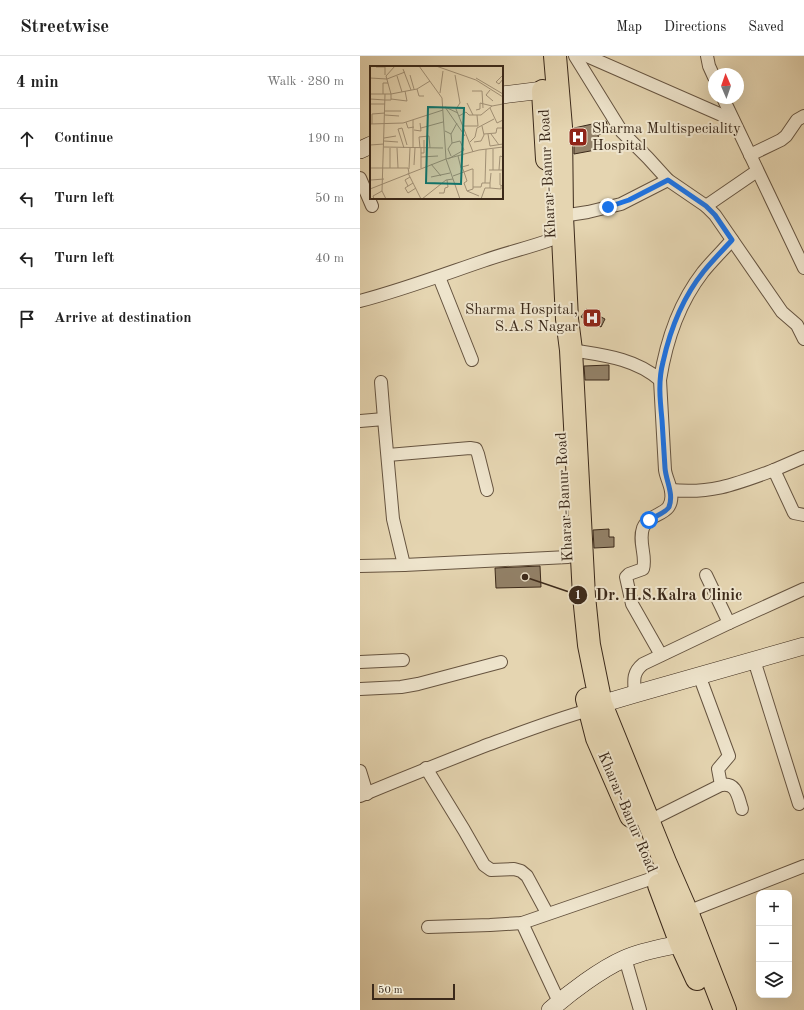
<!DOCTYPE html>
<meta charset="utf-8">
<style>
:root{--surface:#fff;--page:#f6f6f6;--text:#222;--muted:#767676;--line:#e0e0e0}
body{margin:0;font-family:"Old Standard TT",serif;background:var(--page);color:var(--text)}
.controls{position:absolute;right:12px;bottom:12px;display:grid;overflow:hidden;border-radius:8px;box-shadow:0 4px 16px #0002}
.controls button{width:36px;height:36px;display:grid;place-items:center;padding:0;border:0;border-bottom:1px solid var(--line);background:var(--surface);color:var(--text);font:20px sans-serif}
.compass{position:absolute;left:348px;top:12px;width:36px;height:36px;border-radius:50%;background:var(--surface);box-shadow:0 4px 16px #0002;rotate:358deg}
.scale{position:absolute;left:12px;bottom:10px;width:83px;box-sizing:border-box;padding-left:4px;border:2px solid #3b291a;border-top:0;font-size:11px;line-height:14px;white-space:nowrap;color:#3b291a;-webkit-text-stroke:3px #eee4cc;paint-order:stroke}
.stop{position:absolute;width:12px;height:12px;margin:-9px;border:3px solid #1a73e8;border-radius:50%;background:#fff}
.stop.end{background:#1a73e8;border-color:#fff;box-shadow:0 1px 4px #0008}
.list{margin:0;padding:0;list-style:none}
h2{display:flex;justify-content:space-between;align-items:center;height:52px;margin:0;padding:0 16px;font-size:17px}
h2 small{font-size:13px;font-weight:400;color:var(--muted)}
.list li{display:grid;grid-template-columns:26px 1fr auto;gap:12px;align-items:center;box-sizing:border-box;height:60px;padding:0 16px;border-top:1px solid var(--line)}
.list b{display:block;font-size:15px;white-space:nowrap}
.list em{font-size:13px;font-style:normal;color:var(--muted)}
.icon{flex:none;width:22px;height:22px;fill:none;stroke:currentColor;stroke-width:2;stroke-linecap:round;stroke-linejoin:round}
.map{position:relative;flex:none;width:444px;height:954px;overflow:hidden}
header{display:flex;align-items:center;gap:24px;box-sizing:border-box;height:56px;padding:0 20px;background:var(--surface);border-bottom:1px solid var(--line)}
header strong{font-size:19px}
nav{display:flex;gap:22px;margin-inline-start:auto;font-size:14px}
main{display:flex}
aside{flex:1;background:var(--surface)}
.map>svg:first-child{display:block}
</style>
<header>
<strong>Streetwise</strong>
<nav><a>Map</a><a>Directions</a><a>Saved</a></nav>
</header>
<main>
<aside>
<h2>4 min<small>Walk · 280 m</small></h2>
<ul class="list">
<li><svg class="icon" aria-label="ahead" viewBox="0 0 24 24"><path d="M12 20V5M6 11l6-6 6 6"/></svg><div><b>Continue</b></div><em>190 m</em></li>
<li><svg class="icon" aria-label="left" viewBox="0 0 24 24"><path d="M17 20v-9H6M10 6l-5 5 5 5"/></svg><div><b>Turn left</b></div><em>50 m</em></li>
<li><svg class="icon" aria-label="left" viewBox="0 0 24 24"><path d="M17 20v-9H6M10 6l-5 5 5 5"/></svg><div><b>Turn left</b></div><em>40 m</em></li>
<li><svg class="icon" aria-label="arrive" viewBox="0 0 24 24"><path d="M6 21V4h12l-3 4 3 4H6"/></svg><div><b>Arrive at destination</b></div></li>
</ul>
</aside>
<div class="map">
<svg width="444" height="954" viewBox="0 0 444 954">
<rect width="100%" height="100%" fill="#e5d5b1"/>
<filter id="stains"><feTurbulence type="fractalNoise" baseFrequency=".005" numOctaves="4"/><feColorMatrix values="0 0 0 0 .2 0 0 0 0 .09 0 0 0 0 .02 0 0 0 .5 -.17"/></filter>
<radialGradient id="worn" r=".72"><stop offset=".6" stop-color="#630" stop-opacity="0"/><stop offset="1" stop-color="#630" stop-opacity=".3"/></radialGradient>
<g fill="#938269" stroke="#3b291a">
<polygon points="246,65 250,76 238,79 241,93 214,98 214,72"/>
<polygon points="226,253 245,263 241,271 221,261"/>
<polygon points="249,309 249,324 225,324 224,310"/>
<polygon points="249,473 249,481 254,481 254,491 234,492 233,474"/>
<polygon points="180,510 181,531 136,532 135,512"/>
</g>
<g fill="none" stroke-linecap="round" stroke-linejoin="round">
<g stroke="#665440" stroke-width="14">
<g id="street">
<polyline points="215,0 262,76 288,102 308,124 346,150 355,159 422,256 437,269 444,283"/>
<polyline points="227,0 373,64"/>
<polyline points="347,0 349,10 354,21"/>
<polyline points="363,42 444,212"/>
<polyline points="390,99 421,84 426,80 437,64 444,60"/>
<polyline points="0,122 12,150"/>
<polyline points="346,150 397,115"/>
<polyline points="202,160 228,156 261,148 308,124"/>
<polyline points="79,221 112,304"/>
<path d="M0 245C42 234 82 219 123 205 145 197 168 192 190 184"/>
<path d="M211 294C242 299 275 302 300 324 306 286 319 247 343 216 352 205 363 194 372 184"/>
<path d="M300 324 305 414C306 421 310 428 311 435 315 462 290 454 283 472 278 486 287 500 283 513L269 518 266 521 272 548 301 599"/>
<polyline points="21,326 24,363"/>
<polyline points="0,365 24,363 33,463 44,509"/>
<polyline points="28,399 110,392 116,393 118,398 127,434"/>
<polyline points="414,414 444,401"/>
<path d="M311 434C352 438 376 428 414 414L434 457 444 459"/>
<polyline points="0,510 44,509 208,501"/>
<polyline points="346,519 369,567"/>
<polyline points="394,604 439,748"/>
<polyline points="0,606 43,604"/>
<polyline points="339,619 369,700 358,713 361,729"/>
<polyline points="0,633 41,631 58,628 141,606"/>
<path d="M275 638C274 625 272 617 283 608L369 567 444 533"/>
<polyline points="66,712 104,774 124,809 131,814 154,813 161,815 167,820 187,857"/>
<polyline points="0,715 7,738"/>
<path d="M0 740C41 723 81 707 122 691 157 678 193 664 229 654"/>
<path d="M289 765 361 729C377 726 378 741 382 753"/>
<polyline points="327,856 444,810"/>
<polyline points="162,867 199,946"/>
<polyline points="68,871 130,869 162,867 296,821"/>
<polyline points="265,902 280,954"/>
</g>
</g>
<g stroke="#3b291a" stroke-width="18">
<g id="secondary">
<polyline points="142,39 183,34 195,35"/>
<polyline points="0,94 11,89"/>
<polyline points="231,653 241,648 275,638 444,590"/>
<path d="M190 954C209 937 241 913 264 903 286 893 310 891 333 885"/>
</g>
</g>
<g stroke="#3b291a" stroke-width="24">
<g id="highway">
<polyline points="195,0 201,71 202,160 207,263 211,294 224,540 229,589 241,648 305,806 329,861 365,954"/>
<polyline points="183,35 187,103"/>
<polyline points="227,643 237,682 271,760"/>
<polyline points="299,829 321,888 337,923"/>
</g>
</g>
<use href="#street" stroke="#eee4cc" stroke-width="12"/>
<use href="#secondary" stroke="#eee4cc" stroke-width="17"/>
<use href="#highway" stroke="#e5d5b1" stroke-width="22"/>
</g>
<g fill="none" stroke-linecap="round" stroke-linejoin="round">
<path stroke="#1a73e8" stroke-width="5" d="M248 151 269 144 308 124 346 150 355 159 372 184C363 194 353 204 344 215 323 241 310 274 303 306 298 325 300 344 302 364 303 380 304 396 305 412 306 425 314 438 309 451 306 457 295 460 289 464"/>
</g>
<defs>
<g id="hospital-square" transform="scale(1)"><rect x="-9" y="-9" width="18" height="18" rx="4" fill="#8f2418" stroke="#eee4cc"/><path d="M-5-5h3v3.5h4V-5h3V5h-3V1.5h-4V5h-3Z" fill="#fff"/></g>
</defs>
<g fill-rule="evenodd">
<use href="#hospital-square" x="218" y="81"/>
<use href="#hospital-square" x="232" y="262"/>
</g>
<g text-anchor="middle" stroke-width="4" stroke-linejoin="round" paint-order="stroke">
<g font-size="15" fill="#3b291a" stroke="#eee4cc" text-anchor="start">
<text x="232" y="77">Sharma Multispeciality<tspan x="232" dy="17">Hospital</tspan></text>
<text x="218" y="258" text-anchor="end">Sharma Hospital,<tspan x="218" dy="17">S.A.S Nagar</tspan></text>
</g>
<g font-size="15" fill="#3b291a" stroke="#eee4cc">
<text transform="translate(187 118) rotate(-93)" y="5">Kharar-Banur Road</text>
<text transform="translate(204 441) rotate(-93)" y="5">Kharar-Banur Road</text>
<text transform="translate(268 756) rotate(67)" y="5">Kharar-Banur Road</text>
</g>
</g>
<g transform="translate(10 10)">
<rect width="133" height="133" fill="#e5d5b1"/>
<path fill="none" stroke="#a19075" stroke-width="1" d="M49 0 72 32 76 93 90 133M66 0 106 14 133 31M6 1H15V9M33 3 41 24M40 9 44 23M85 9 90 37 86 43 103 86M133 9 126 16 129 18 133 13M27 10 32 26M0 12 17 13M106 12 133 28M17 13 35 6M47 23 49 30H54M120 24 116 29 123 35M102 25H112L113 42M70 27 73 5M0 28H21L47 23 60 15M13 28V17H18M15 28 12 125 16 133M0 33 15 34M21 33 37 35 35 25M15 34H21V28L16 10 25 0M97 37 103 49M0 38H15M75 41 95 70M75 41 88 47M120 42 127 57 133 54M106 44 110 43V37L122 40M15 45H31M15 49 29 50M89 50 96 46 99 49H111L122 40 133 38M36 56 38 62 44 61M0 58 33 57 73 44M2 58V48L15 47M93 60H108L107 49M51 62 73 56M44 64 51 65 50 57M75 65 81 68 87 57M114 68 126 67 127 62H133M118 68 120 80 133 78M121 68 129 79M14 72 26 70M14 75 28 76M100 76 105 71 107 62 124 53M104 76 111 75 114 69 112 60M0 79 14 78M14 81 73 82M27 82 28 102M34 82 28 63 32 62 37 79M43 82V54M50 82 49 71 59 70 60 82M116 83 115 117H120L121 107M123 83V104M51 87H54V74M81 90 78 83 82 77 81 68M88 90 91 102M51 91 68 90M78 93 94 84 90 75 82 77M61 98 71 110M44 99 45 82M0 102H38L39 107M20 102V82M51 102V82M39 103 40 82M119 104H133M129 104 130 90 133 91M38 107 51 133M130 107V119L133 120M83 110 94 106 102 103H103V123L97 125 94 117 97 115 94 106 92 101 99 99M61 111 80 107M1 114 14 113M43 117 35 122 38 127 46 122M38 120 35 114 40 111M103 121H111L112 117H115M120 122 131 123V120M0 123 76 93 109 84 133 81M97 125 109 130M69 127H74L75 122 78 121 77 114M4 133 3 130 12 125M52 133 76 114 83 113M111 133 115 122H120V117"/>
<path fill="#0f766e" fill-opacity="0.15" stroke="#0f766e" stroke-width="2" d="M58 41 94 42 91 118 56 117Z"/>
<rect width="133" height="133" fill="none" stroke="#3b291a" stroke-width="2"/>
</g>
<path fill="none" stroke="#3b291a" stroke-width="1.5" d="M165 521L218 539"/>
<g fill="#3b291a" stroke="#eee4cc" stroke-width="1.5">
<circle cx="165" cy="521" r="4"/>
<circle cx="218" cy="539" r="10"/>
</g>
<g font-size="12" text-anchor="middle" font-weight="bold" fill="#fff">
<text x="218" y="543">1</text>
</g>
<g font-size="16" text-anchor="middle" font-weight="bold" fill="#3b291a" stroke="#eee4cc" stroke-width="4" stroke-linejoin="round" paint-order="stroke">
<text x="309" y="544">Dr. H.S.Kalra Clinic</text>
</g>
<rect width="100%" height="100%" filter="url(#stains)"/>
<rect width="100%" height="100%" fill="url(#worn)"/>
</svg>
<div class="controls">
<button>+</button>
<button>−</button>
<button><svg class="icon" aria-label="layers" viewBox="0 0 24 24"><path d="M12 4l9 5-9 5-9-5zM3 14l9 5 9-5"/></svg></button>
</div>
<svg class="compass" viewBox="-18 -18 36 36"><path d="M0-13l5 13h-10z" fill="#e53935"/><path d="M0 13l5-13h-10z" fill="#767676"/></svg>
<div class="scale">50 m</div>
<div class="stop" style="left:289px;top:464px"></div>
<div class="stop end" style="left:248px;top:151px"></div>
</div>
</main>
